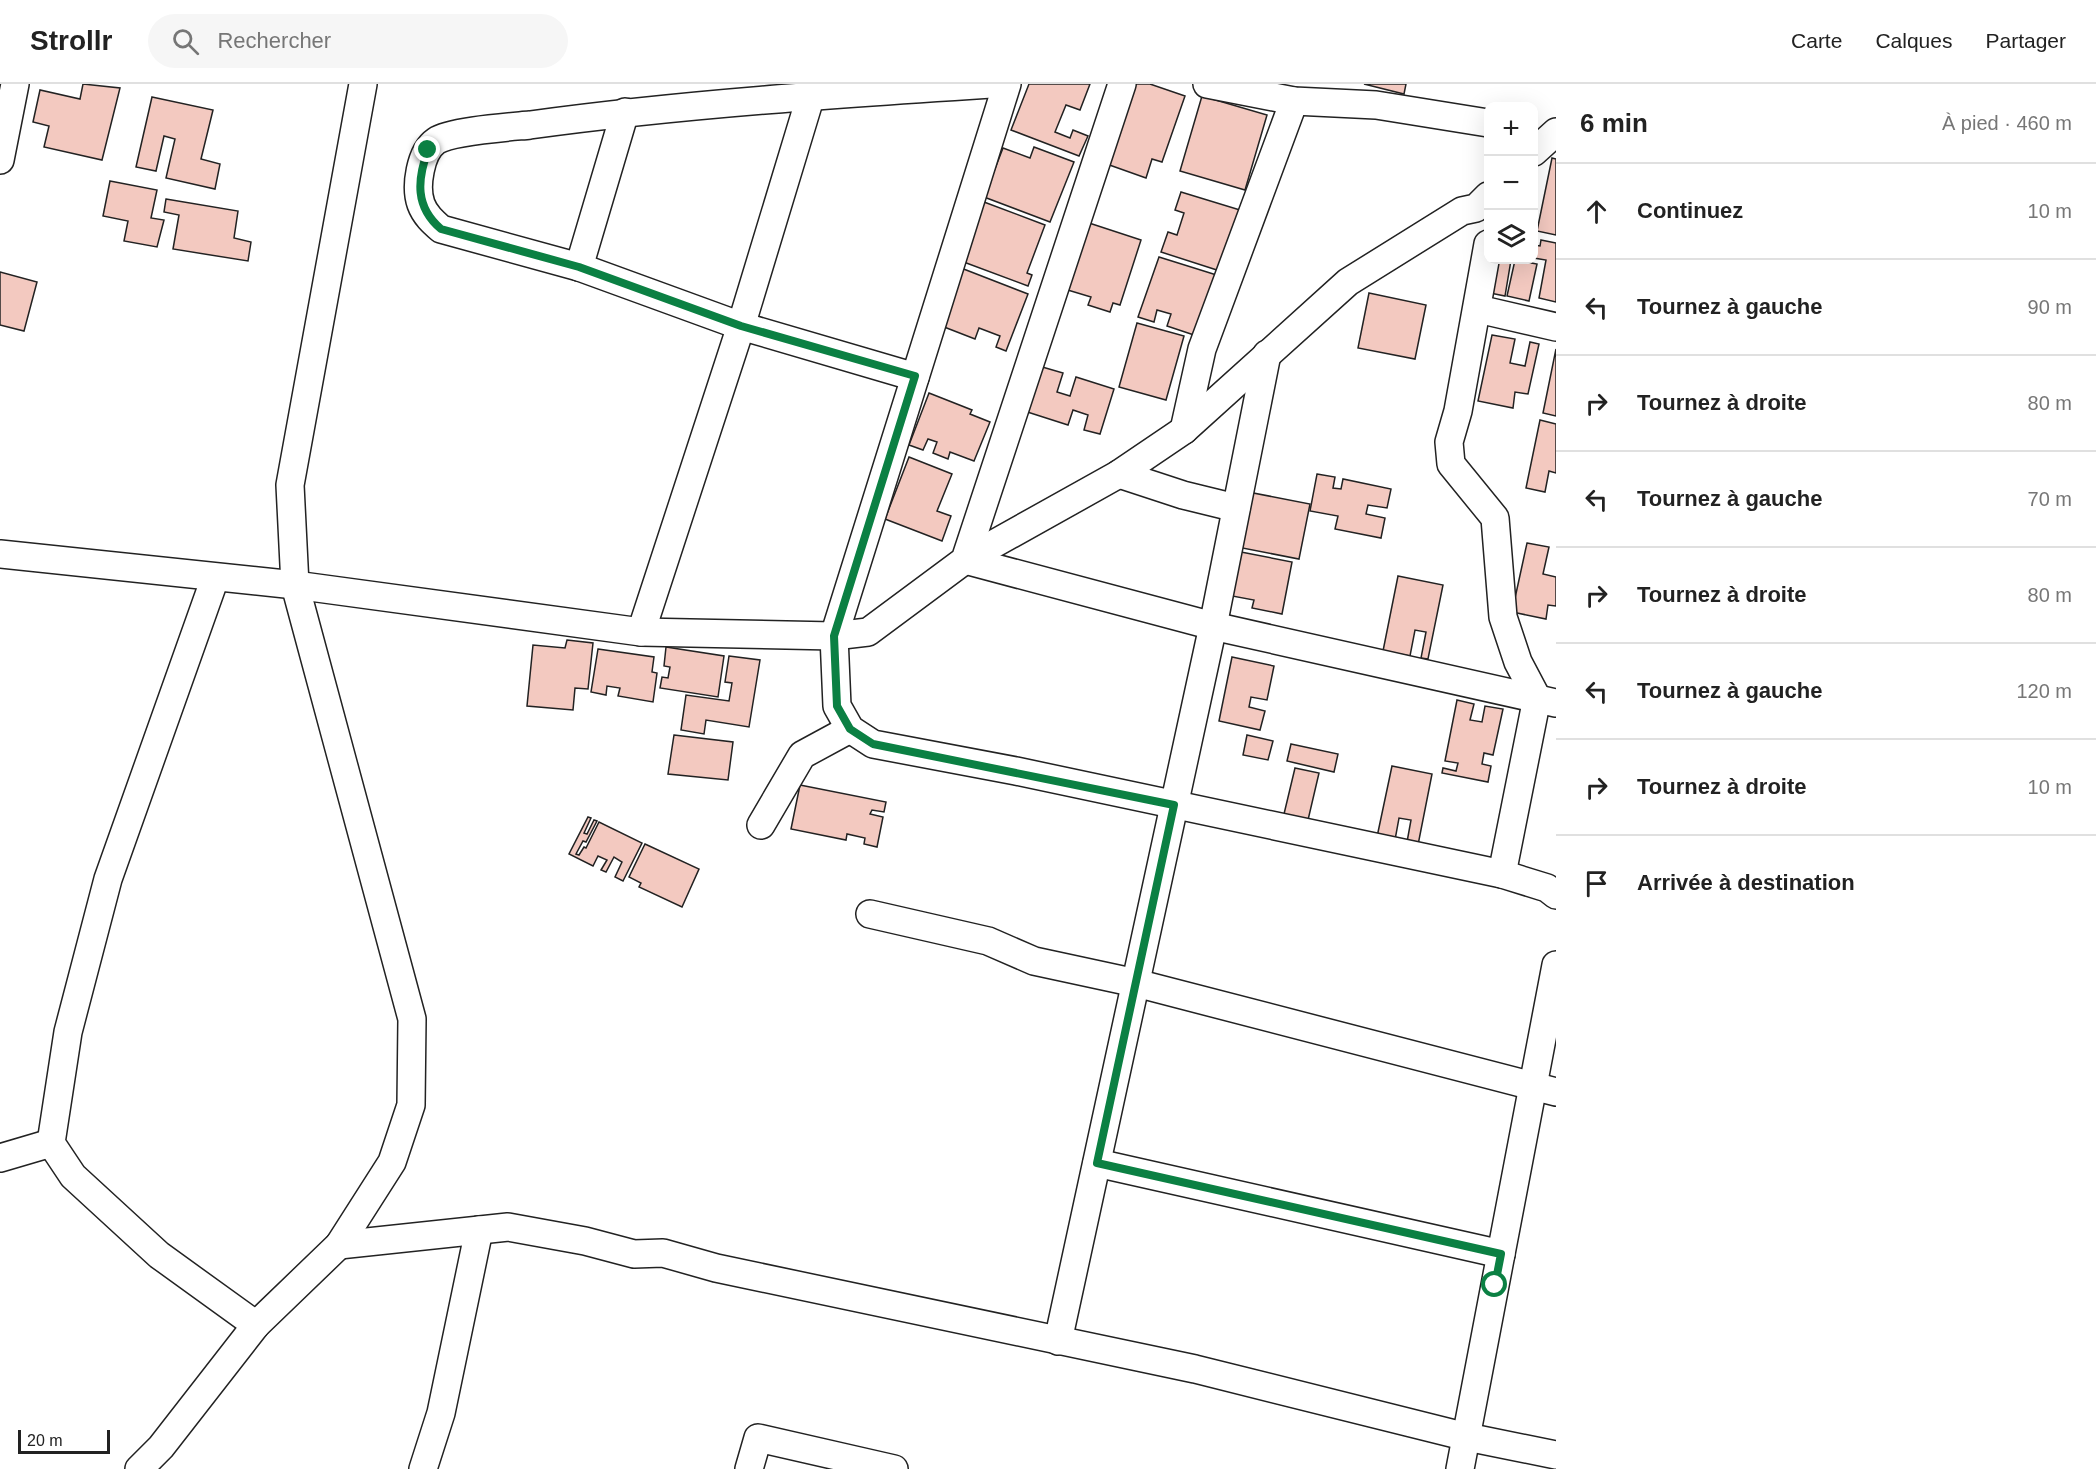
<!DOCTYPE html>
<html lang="fr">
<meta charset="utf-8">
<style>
:root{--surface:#fff;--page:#f6f6f6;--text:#222;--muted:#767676;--line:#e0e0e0}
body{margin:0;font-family:Arial,sans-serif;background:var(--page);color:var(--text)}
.controls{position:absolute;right:18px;top:18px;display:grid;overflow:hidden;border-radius:12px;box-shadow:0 6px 24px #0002}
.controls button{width:54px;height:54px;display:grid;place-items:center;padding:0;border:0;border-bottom:2px solid var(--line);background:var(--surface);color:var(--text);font:30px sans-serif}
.scale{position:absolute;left:18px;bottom:15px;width:92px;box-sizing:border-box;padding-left:6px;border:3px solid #222;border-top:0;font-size:16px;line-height:21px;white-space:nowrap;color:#222;-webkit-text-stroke:4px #fff;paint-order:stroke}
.stop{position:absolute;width:18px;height:18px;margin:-14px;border:4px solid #0b8043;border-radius:50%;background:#fff}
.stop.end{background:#0b8043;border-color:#fff;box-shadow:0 2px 6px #0008}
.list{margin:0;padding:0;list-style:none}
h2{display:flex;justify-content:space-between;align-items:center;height:78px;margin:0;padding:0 24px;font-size:26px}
h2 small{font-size:20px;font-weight:400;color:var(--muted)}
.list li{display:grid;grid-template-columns:39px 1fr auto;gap:18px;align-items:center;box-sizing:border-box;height:96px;padding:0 24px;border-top:2px solid var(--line)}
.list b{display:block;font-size:22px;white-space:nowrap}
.list em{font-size:20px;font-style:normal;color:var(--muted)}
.icon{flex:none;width:33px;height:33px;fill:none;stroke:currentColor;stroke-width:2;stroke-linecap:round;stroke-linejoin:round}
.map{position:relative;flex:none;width:1556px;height:1385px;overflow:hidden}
header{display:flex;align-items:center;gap:36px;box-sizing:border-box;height:84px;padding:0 30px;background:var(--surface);border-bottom:2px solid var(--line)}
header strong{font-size:28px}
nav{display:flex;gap:33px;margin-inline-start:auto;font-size:21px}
.search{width:420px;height:54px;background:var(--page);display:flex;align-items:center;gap:15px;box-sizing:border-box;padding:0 21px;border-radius:33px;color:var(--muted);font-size:22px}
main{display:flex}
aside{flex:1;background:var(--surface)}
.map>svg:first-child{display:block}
</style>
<header>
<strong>Strollr</strong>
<div class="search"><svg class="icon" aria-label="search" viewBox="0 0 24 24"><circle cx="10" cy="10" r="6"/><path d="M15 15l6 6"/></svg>Rechercher</div>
<nav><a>Carte</a><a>Calques</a><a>Partager</a></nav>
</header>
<main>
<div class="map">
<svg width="1556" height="1385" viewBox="0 0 1556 1385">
<rect width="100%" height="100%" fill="#fff"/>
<g fill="#f3c9c0" stroke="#222" stroke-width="1.5">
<polygon points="83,0 120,4 102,76 44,63 49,42 33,38 40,6 80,15"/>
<polygon points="1029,0 1090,0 1080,26 1066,21 1055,48 1070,54 1073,46 1088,52 1079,72 1011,46"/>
<polygon points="1128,0 1150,0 1185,12 1162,78 1152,75 1146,94 1101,78"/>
<polygon points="1364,0 1406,0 1404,10"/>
<polygon points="1202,12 1267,31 1245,106 1180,87"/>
<polygon points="152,13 213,26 201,75 220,80 215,105 166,94 175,55 164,52 156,87 136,83"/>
<polygon points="1034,63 1074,78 1050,138 984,113 1003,64 1030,74"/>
<polygon points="1552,74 1556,75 1556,151 1537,147"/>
<polygon points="110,97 157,106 151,134 164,136 157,163 124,157 128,137 103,132"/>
<polygon points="1181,108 1240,126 1220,187 1161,168 1168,148 1177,151 1184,129 1175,126"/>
<polygon points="166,115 238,127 234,154 251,158 248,177 173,165 179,131 164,128"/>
<polygon points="984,118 1045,141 1027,189 1032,191 1028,202 961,177"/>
<polygon points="1083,137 1141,156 1120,221 1113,219 1110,228 1088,221 1091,213 1061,204"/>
<polygon points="1541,156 1556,159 1556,218 1539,214 1546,176 1534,174 1534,161 1540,162"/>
<polygon points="1159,173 1223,193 1203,254 1167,242 1171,230 1157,226 1154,238 1138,233"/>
<polygon points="1488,176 1511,176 1505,212 1485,208"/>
<polygon points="1515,176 1537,180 1529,217 1507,212"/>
<polygon points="961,184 1028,210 1006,267 996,263 1000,252 979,244 975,255 939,241"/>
<polygon points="0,188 37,198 24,247 0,241"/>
<polygon points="1369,209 1426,221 1415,275 1358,264"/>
<polygon points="1137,239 1184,252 1166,316 1119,303"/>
<polygon points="1492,251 1515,255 1510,279 1525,282 1530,258 1539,260 1528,310 1515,308 1513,324 1478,317"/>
<polygon points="1556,265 1556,332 1543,329"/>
<polygon points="1032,280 1063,289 1057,308 1070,312 1076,293 1114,305 1100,350 1084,346 1088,331 1073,326 1068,341 1018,325"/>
<polygon points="929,309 972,326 970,330 990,338 974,377 950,368 948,375 933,369 937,358 928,355 923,366 909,361"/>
<polygon points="1540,336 1556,340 1556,389 1549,387 1545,408 1526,404"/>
<polygon points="909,373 952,390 937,427 951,432 942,457 885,435"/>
<polygon points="1317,390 1335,393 1333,404 1341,405 1343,395 1391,405 1387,424 1368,421 1366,430 1385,434 1381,454 1335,445 1338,432 1310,427"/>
<polygon points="1243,407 1310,420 1299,475 1232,462"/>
<polygon points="1527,459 1549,463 1543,490 1556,493 1556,522 1548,521 1546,535 1512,528"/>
<polygon points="1241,468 1292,478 1282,530 1252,524 1254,516 1232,512"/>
<polygon points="1398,492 1443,501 1428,575 1421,574 1426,548 1415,546 1410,572 1383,567"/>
<polygon points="567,556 593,559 588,605 575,604 573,626 527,622 533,561 565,564"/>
<polygon points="666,563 724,572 718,613 660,604 662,593 668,594 670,583 664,582"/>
<polygon points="598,565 654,573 652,588 657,589 653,618 618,612 620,604 607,602 606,611 591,608"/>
<polygon points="729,572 760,576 749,643 706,636 704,650 681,646 686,611 729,617 732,599 725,598"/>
<polygon points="1232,573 1274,582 1267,616 1251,613 1249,623 1265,627 1260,646 1219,637"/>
<polygon points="1457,616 1474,620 1470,636 1482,638 1485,622 1503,625 1493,671 1484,669 1482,680 1491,682 1488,698 1442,689 1443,684 1456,687 1458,679 1445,677"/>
<polygon points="674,651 733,658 728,696 668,690"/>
<polygon points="1247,651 1273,657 1268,676 1243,671"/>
<polygon points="1291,660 1338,670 1334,688 1287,677"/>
<polygon points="1392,682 1432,690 1418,761 1407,758 1411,736 1399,734 1395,756 1377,753"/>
<polygon points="1295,684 1319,689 1308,736 1284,730"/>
<polygon points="800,701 886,718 884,728 872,726 870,730 883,733 877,763 864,760 865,754 847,750 846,756 791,745"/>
<polygon points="588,733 591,734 584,749 587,750 594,736 597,737 586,758 583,757 576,770 579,771 584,763 586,764 599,738 642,759 623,797 615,793 622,778 614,773 606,788 601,786 607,776 598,772 593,782 569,770"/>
<polygon points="645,760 699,785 682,823 639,803 641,799 629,793"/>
</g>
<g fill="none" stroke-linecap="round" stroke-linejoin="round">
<g stroke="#222" stroke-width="30">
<g id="street">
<polyline points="1007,0 834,552 837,622 850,645 873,660 1016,687 1502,790 1547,804 1556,811"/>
<polyline points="1207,0 1294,17 1376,21 1488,39"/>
<polyline points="1534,68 1556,48"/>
<polyline points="0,76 15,0"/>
<polyline points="1488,160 1458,327 1449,358 1451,380 1495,434 1503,533 1518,578 1537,614 1502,790"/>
<polyline points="579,183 625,28"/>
<polyline points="1478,225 1556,243"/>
<path d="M915 293 741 242 579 183 441 145C433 138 425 131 421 120 415 103 420 68 436 57 450 47 510 43 530 41 683 20 837 10 991 0"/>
<polyline points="1184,346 1202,265 1294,17"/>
<polyline points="1119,390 1183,411 1236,424"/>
<polyline points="0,470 295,501 641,548 834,552 868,548 965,476 1122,0"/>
<polyline points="965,476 1119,390 1184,346 1348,198 1462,127 1476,124 1488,112"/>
<polyline points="965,476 1213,542 1556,619"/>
<polyline points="215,494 108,795 68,948 51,1059 73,1092 159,1171 256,1241"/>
<polyline points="641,548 741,242 811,11"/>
<polyline points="761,741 802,671 850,645"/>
<polyline points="870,830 988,857 1034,877 1136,899 1556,1008"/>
<polyline points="0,1074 51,1059"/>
<polyline points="1097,1079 1501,1170"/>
<polyline points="339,1161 508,1143 585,1157 634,1170 663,1169 716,1184 1195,1285 1467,1353 1556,1371"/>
<polyline points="1058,1257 1213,542 1267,270"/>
<polyline points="139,1385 161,1363 256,1241 339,1161 392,1078 411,1021 412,935 295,501 290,401 363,0"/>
<polyline points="423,1385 441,1329 479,1146"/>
<polyline points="749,1385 758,1354 894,1385"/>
<polyline points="1460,1385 1556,881"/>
</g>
</g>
<use href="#street" stroke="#fff" stroke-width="27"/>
</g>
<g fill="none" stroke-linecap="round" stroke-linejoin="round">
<path stroke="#0b8043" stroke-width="8" d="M428 66C417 96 415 123 441 145L579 183 741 242 915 292 834 552 837 622 850 645 873 660 1174 721 1097 1079 1501 1170 1495 1201"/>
</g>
</svg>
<div class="controls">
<button>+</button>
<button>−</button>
<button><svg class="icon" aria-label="layers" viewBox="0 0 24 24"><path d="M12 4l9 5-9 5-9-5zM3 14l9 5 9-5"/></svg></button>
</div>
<div class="scale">20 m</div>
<div class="stop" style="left:1495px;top:1201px"></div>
<div class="stop end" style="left:428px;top:66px"></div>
</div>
<aside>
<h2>6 min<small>À pied · 460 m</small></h2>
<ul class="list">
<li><svg class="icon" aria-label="ahead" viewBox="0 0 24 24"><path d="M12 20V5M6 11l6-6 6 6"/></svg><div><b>Continuez</b></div><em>10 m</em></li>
<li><svg class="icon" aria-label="left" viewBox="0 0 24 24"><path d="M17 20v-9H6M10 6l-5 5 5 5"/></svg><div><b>Tournez à gauche</b></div><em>90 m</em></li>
<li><svg class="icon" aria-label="right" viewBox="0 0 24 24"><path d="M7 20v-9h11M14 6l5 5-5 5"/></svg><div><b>Tournez à droite</b></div><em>80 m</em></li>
<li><svg class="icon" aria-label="left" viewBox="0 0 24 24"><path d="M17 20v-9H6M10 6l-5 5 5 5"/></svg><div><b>Tournez à gauche</b></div><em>70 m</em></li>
<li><svg class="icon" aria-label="right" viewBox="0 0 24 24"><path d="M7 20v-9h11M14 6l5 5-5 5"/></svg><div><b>Tournez à droite</b></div><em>80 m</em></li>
<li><svg class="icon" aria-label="left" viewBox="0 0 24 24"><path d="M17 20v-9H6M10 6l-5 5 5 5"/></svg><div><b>Tournez à gauche</b></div><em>120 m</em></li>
<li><svg class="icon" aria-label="right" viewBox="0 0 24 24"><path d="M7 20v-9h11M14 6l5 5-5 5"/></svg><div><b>Tournez à droite</b></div><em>10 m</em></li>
<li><svg class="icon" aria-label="arrive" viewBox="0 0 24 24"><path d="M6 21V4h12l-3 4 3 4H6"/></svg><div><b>Arrivée à destination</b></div></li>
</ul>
</aside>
</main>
